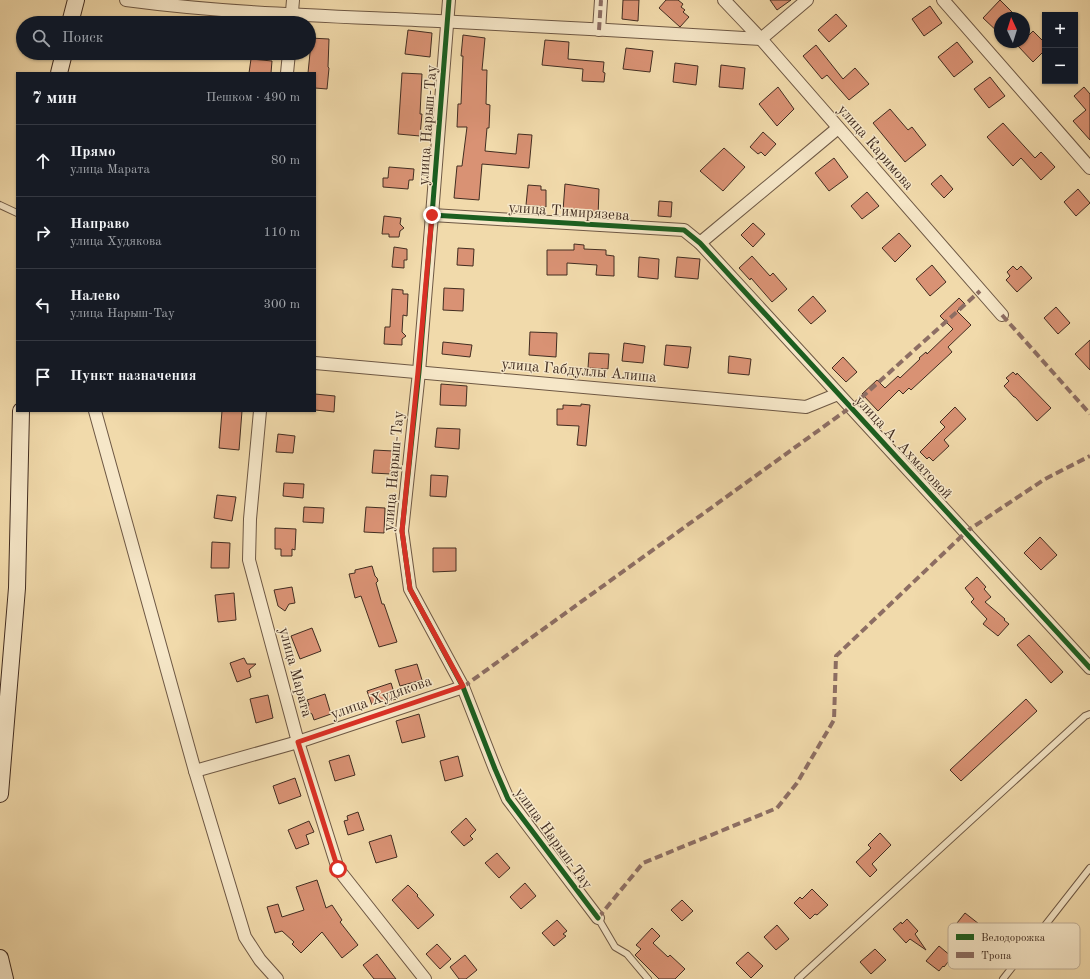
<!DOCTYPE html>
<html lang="ru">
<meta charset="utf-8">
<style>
:root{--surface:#171b24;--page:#242831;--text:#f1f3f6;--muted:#9ea1a6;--line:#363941}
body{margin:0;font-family:"Old Standard TT",serif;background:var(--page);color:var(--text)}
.controls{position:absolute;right:12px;top:12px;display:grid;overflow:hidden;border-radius:0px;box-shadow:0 1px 3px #0004}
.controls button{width:36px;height:36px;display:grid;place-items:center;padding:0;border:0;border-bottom:1px solid var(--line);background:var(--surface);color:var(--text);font:20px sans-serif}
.compass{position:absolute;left:994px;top:12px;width:36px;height:36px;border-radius:50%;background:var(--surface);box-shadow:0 1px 3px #0004;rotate:356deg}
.stop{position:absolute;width:12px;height:12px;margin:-9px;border:3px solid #d93025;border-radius:50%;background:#fff}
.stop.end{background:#d93025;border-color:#fff;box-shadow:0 1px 4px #0008}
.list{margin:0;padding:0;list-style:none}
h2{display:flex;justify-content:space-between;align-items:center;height:52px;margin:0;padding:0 16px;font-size:17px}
h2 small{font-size:13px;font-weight:400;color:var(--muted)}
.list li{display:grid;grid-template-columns:26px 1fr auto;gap:12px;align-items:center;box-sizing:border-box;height:72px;padding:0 16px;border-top:1px solid var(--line)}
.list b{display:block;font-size:15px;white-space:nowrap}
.list p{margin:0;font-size:13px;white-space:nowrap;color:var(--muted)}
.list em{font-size:13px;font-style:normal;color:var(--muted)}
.icon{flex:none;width:22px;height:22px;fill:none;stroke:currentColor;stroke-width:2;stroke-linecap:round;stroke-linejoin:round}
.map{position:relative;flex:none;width:1090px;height:979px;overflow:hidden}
.search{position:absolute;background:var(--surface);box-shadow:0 1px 3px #0004;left:16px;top:16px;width:300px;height:44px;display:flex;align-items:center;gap:10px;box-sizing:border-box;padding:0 14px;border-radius:22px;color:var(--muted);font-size:15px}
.panel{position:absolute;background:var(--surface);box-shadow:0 1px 3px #0004;left:16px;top:72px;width:300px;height:340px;border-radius:0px}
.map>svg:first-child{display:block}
</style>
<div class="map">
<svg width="1090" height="979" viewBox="0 0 1090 979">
<rect width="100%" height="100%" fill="#f1daab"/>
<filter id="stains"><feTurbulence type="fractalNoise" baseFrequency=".005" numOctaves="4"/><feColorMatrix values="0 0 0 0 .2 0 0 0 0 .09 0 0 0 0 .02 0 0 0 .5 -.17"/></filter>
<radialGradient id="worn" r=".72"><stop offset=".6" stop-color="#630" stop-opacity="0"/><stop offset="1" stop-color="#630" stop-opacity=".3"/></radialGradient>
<g fill="#d99274" stroke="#422d21">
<polygon points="623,0 639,0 638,21 622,19"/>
<polygon points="666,0 678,0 683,4 681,7 685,10 683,12 689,17 680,27 659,8"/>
<polygon points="770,0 791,0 777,10"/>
<polygon points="1000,0 1018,18 1000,18 1000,34 983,18"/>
<polygon points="930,6 942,23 924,36 912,19"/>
<polygon points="836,14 847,26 829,42 818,30"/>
<polygon points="408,30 432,33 430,57 405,54"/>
<polygon points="1033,31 1045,43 1045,50 1033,62 1018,46 1022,42 1024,42 1024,40"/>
<polygon points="463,35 485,38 482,70 487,70 486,104 490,105 489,128 487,128 485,151 516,154 518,134 532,135 529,168 482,164 479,200 454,198 457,166 462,166 467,127 457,127 458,104 461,104 463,56 461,56"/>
<polygon points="310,38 329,39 328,67 329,68 327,89 315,88 315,73 308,73 310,53"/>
<polygon points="545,40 569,42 568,59 604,62 603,72 605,73 604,82 582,81 583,69 542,65"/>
<polygon points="957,42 973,62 954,77 938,57"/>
<polygon points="816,45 843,79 855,68 869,84 849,100 827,75 822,79 803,56"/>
<polygon points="626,48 653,51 650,72 623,69"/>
<polygon points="251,59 272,61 271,73 249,73"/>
<polygon points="675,63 698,66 696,85 673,82"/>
<polygon points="721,65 745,68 743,89 719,87"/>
<polygon points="402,73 422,74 420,114 422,114 420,136 398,134"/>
<polygon points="990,77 1005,96 989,108 974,89"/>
<polygon points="778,87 794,109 777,126 759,104"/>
<polygon points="1084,87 1090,94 1090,140 1073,121 1086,110 1074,96"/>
<polygon points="890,109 908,130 912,127 926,145 905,162 873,123"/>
<polygon points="1003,123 1035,158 1041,152 1055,167 1041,180 1021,158 1013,166 987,137"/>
<polygon points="763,132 776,144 765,156 761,152 758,154 750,147"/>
<polygon points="724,148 745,167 723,191 700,171"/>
<polygon points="834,158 848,177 829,191 815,173"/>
<polygon points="389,167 414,169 413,180 409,180 408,189 383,187 383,178 388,178"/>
<polygon points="941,175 953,189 944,198 931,184"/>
<polygon points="565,184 599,189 598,217 580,216 563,211"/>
<polygon points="528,185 541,186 541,190 546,190 546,207 526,205"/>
<polygon points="1078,189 1090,203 1076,216 1064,202"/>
<polygon points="867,192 879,206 862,219 851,206"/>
<polygon points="659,201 672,202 671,217 658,216"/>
<polygon points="384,216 401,218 400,224 404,228 400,231 399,237 389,237 389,234 382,234"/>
<polygon points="753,223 765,234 753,247 741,235"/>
<polygon points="899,233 911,246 895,262 882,248"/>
<polygon points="574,244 584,245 584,249 606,250 606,255 614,256 614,276 596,275 597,265 567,263 567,275 547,275 547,250 574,250"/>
<polygon points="394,247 407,249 407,260 404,260 404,268 392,267"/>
<polygon points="458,248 474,249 473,266 457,265"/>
<polygon points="752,256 770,276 773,273 787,289 772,302 751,278 750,280 739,268"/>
<polygon points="639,257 659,259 658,279 638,277"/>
<polygon points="677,257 700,259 698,279 675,277"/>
<polygon points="932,265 946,282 930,296 916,279"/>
<polygon points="1013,266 1017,270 1021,266 1032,278 1017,292 1006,280 1010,276 1007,272"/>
<polygon points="444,288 464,289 463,311 443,310"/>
<polygon points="392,289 403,290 403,294 408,294 407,316 403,315 402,332 406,336 402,339 402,345 384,344 385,327 390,327"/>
<polygon points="813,296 826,311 811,324 798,310"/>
<polygon points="959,298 965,304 957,311 971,325 948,347 952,352 911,390 909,388 903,394 899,390 878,411 862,394 877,380 885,388 898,376 900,378 920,359 919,358 926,352 927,354 953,329 940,316"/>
<polygon points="1056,307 1070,323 1058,334 1044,318"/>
<polygon points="530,332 557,333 556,357 529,355"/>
<polygon points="1090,340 1090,370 1075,354"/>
<polygon points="443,342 472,345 470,357 442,354"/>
<polygon points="624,343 645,346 643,363 622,361"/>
<polygon points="666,345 691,347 688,368 664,365"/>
<polygon points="589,353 609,354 608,369 588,368"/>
<polygon points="729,356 751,359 749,375 728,373"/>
<polygon points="843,357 857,372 846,382 832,368"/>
<polygon points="1013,372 1016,375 1017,373 1051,408 1037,421 1015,397 1014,397 1004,386 1009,381 1006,378"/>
<polygon points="441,384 467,386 466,406 440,405"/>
<polygon points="315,394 335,396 334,412 315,410"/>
<polygon points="581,404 590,405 586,446 577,445 579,426 557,425 557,409 563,409 563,405 581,406"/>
<polygon points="955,407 966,419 944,440 949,446 933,461 929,457 927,459 920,452 945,427 940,422"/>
<polygon points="222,411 242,411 239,450 219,448"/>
<polygon points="437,428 460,429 459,449 435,447"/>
<polygon points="278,434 295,436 293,453 276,452"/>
<polygon points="374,450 393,451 391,474 372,473"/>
<polygon points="431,475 448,476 446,497 430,496"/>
<polygon points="284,483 304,484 303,498 283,496"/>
<polygon points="217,495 236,497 232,521 214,518"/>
<polygon points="304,507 324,508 323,523 303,522"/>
<polygon points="366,507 385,508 384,533 364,532"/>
<polygon points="275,528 296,529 295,550 292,549 292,556 281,556 281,549 275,549"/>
<polygon points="1040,537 1057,555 1041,570 1024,553"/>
<polygon points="212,542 230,543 229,568 211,568"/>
<polygon points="433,548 456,548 456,571 433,572"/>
<polygon points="372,566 375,576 377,578 378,581 376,583 382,604 384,604 397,642 379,647 361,596 355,598 349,574 355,573 355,570"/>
<polygon points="977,577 986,587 984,589 991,597 985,602 1005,619 1004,620 1009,624 998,636 983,624 987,619 971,602 974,599 965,588"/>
<polygon points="292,587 295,603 289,604 285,611 278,606 274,590"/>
<polygon points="234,593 236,620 218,622 215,595"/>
<polygon points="312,628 321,651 300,659 291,636"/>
<polygon points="1029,635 1063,672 1051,683 1017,645"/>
<polygon points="244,658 247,664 256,664 249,670 251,677 237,682 230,663"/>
<polygon points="417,664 422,680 400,686 395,670"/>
<polygon points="391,683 396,699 372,705 367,691"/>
<polygon points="325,694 331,714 314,720 312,714 305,710 309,705 307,700"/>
<polygon points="268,695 273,718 256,723 250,699"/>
<polygon points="1026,699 1037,711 961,781 950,770"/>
<polygon points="419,714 425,737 402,743 396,721"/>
<polygon points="349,755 355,775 335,781 329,761"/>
<polygon points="458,756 463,776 445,781 440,761"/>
<polygon points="295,778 301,796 279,804 273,786"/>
<polygon points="358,812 364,830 348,835 344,821 348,820 347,816"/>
<polygon points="466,818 476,830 470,836 473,839 464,846 451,832"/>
<polygon points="309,821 314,832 306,835 309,844 296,849 288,830"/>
<polygon points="880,833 891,845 872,864 877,870 870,877 856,862 871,848 868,845"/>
<polygon points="391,835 397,857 376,863 369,842"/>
<polygon points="497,853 510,868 499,878 485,863"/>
<polygon points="317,880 326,908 332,905 342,920 340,922 358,945 342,958 322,932 301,953 292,944 294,942 282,931 275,933 267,907 278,904 282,917 304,910 296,887"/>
<polygon points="525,883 536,896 521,909 510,897"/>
<polygon points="408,885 418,895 417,896 434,915 418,929 392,900"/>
<polygon points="812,889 828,905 817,915 815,914 810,919 794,903 800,897 802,899"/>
<polygon points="682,900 693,911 682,921 671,910"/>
<polygon points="965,913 979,924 970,934 969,933 965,938 953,928"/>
<polygon points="907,919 918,931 915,934 926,950 910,939 906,943 893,929 901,922 902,924"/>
<polygon points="557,920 567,931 563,934 566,936 554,946 542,933"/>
<polygon points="777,925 789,939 776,950 764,937"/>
<polygon points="652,928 660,936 653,943 668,957 670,955 685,969 675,979 659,979 635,955 641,949 636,945"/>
<polygon points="437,944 451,959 440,969 426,954"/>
<polygon points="939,946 952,957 944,967 943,966 939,971 926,961"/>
<polygon points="875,949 886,960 871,974 860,962"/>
<polygon points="748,952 763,966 751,978 736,963"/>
<polygon points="377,954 396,979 374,979 363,965"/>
<polygon points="465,955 477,970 466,979 459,979 450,967"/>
</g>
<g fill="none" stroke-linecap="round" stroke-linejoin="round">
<g stroke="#6e5844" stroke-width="8">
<g id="lane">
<polyline points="0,205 17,213"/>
<polyline points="598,918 615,947 627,954 648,979"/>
<polyline points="798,979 1085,716 1090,714"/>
<polyline points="1003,979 1090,868"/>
</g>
</g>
<g stroke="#6e5844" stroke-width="14">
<g id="street">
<path d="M126 0C230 14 334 16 438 21 546 26 653 33 761 39L807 0"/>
<polyline points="449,0 432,215 419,372 402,531 410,589 463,687 495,769 508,799 598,918"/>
<polyline points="724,0 761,39 1002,315"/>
<polyline points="943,0 1090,168"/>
<polyline points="291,23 293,0"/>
<polyline points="599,30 601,0"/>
<polyline points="287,73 289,53"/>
<polyline points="432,215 684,230 700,243 1090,668"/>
<polyline points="700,243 838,128"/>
<polyline points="315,363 806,407 838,394"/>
<polyline points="95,411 195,771 245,937 260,960 277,979"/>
<polyline points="260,411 250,519 249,560 298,742 338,869 425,979"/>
<polyline points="195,771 298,742 463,687"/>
</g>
</g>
<g stroke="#422d21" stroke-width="18">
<g id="secondary">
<polyline points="70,23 76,0"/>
<polyline points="59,73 64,53"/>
<polyline points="0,794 17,588 21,411"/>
<polyline points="0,958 5,979"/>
</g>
</g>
<use href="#lane" stroke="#f6e7c8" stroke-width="6"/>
<use href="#street" stroke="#f6e7c8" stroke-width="12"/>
<use href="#secondary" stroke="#f6e7c8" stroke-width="16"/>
<g stroke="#8d6e63" stroke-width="4" stroke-dasharray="8 4" stroke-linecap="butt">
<polyline points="599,30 601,0"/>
<polyline points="1002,315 1090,414"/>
<polyline points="463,687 851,407 980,291"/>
<polyline points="598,918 643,863 777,808 797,783 834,720 836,656 967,531 1045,479 1090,456"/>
</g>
<g stroke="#f6e7c8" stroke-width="8">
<g id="cycleway">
<polyline points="449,0 432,215 419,372 402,531 410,589 463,687 495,769 508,799 598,918"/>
<polyline points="432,215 684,230 700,243 1090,668"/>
</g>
</g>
<use href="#cycleway" stroke="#1b5e20" stroke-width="5"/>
</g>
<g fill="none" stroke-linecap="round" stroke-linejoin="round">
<polyline stroke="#d93025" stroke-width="5" points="338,869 298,742 463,686 410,589 402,531 418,372 432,215"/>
</g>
<g text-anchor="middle" stroke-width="3" stroke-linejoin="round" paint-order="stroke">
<g font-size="15" fill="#422d21" stroke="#f6e7c8">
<text transform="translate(427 125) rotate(-86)" y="5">улица Нарыш-Тау</text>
<text transform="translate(876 147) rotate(49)" y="5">улица Каримова</text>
<text transform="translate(569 211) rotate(4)" y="5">улица Тимирязева</text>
<text transform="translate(579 370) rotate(5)" y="5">улица Габдуллы Алиша</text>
<text transform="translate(904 447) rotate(47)" y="5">улица А. Ахматовой</text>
<text transform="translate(393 471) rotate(-85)" y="5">улица Нарыш-Тау</text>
<text transform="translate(296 672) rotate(75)" y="5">улица Марата</text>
<text transform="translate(381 697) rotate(-19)" y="5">улица Худякова</text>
<text transform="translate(554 838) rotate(54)" y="5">улица Нарыш-Тау</text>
</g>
</g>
<rect x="948" y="923" width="132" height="46" rx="6" fill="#f6e7c8" stroke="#c0af96" stroke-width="1"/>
<rect x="956" y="934" width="18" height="6" fill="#1b5e20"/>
<rect x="956" y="952" width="18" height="6" fill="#8d6e63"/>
<g font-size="11" fill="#422d21">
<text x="981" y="941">Велодорожка</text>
<text x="981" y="959">Тропа</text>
</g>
<rect width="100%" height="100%" filter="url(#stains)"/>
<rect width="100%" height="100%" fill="url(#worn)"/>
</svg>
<div class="controls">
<button>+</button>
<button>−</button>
</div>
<svg class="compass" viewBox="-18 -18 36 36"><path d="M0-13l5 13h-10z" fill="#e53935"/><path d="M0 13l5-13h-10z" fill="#9ea1a6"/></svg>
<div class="stop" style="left:338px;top:869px"></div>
<div class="stop end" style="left:432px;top:215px"></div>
<div class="search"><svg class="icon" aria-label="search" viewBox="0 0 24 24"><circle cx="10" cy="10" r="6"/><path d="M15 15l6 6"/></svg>Поиск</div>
<section class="panel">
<h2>7 мин<small>Пешком · 490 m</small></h2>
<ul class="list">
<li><svg class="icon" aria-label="ahead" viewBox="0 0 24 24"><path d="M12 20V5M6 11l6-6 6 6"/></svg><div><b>Прямо</b><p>улица Марата</p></div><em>80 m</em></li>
<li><svg class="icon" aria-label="right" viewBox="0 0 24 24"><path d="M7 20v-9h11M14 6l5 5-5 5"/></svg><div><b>Направо</b><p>улица Худякова</p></div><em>110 m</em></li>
<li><svg class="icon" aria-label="left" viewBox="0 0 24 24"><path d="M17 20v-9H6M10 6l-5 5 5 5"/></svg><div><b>Налево</b><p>улица Нарыш-Тау</p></div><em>300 m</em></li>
<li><svg class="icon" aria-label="arrive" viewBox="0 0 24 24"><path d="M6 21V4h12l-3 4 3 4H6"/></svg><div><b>Пункт назначения</b></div></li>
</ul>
</section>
</div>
